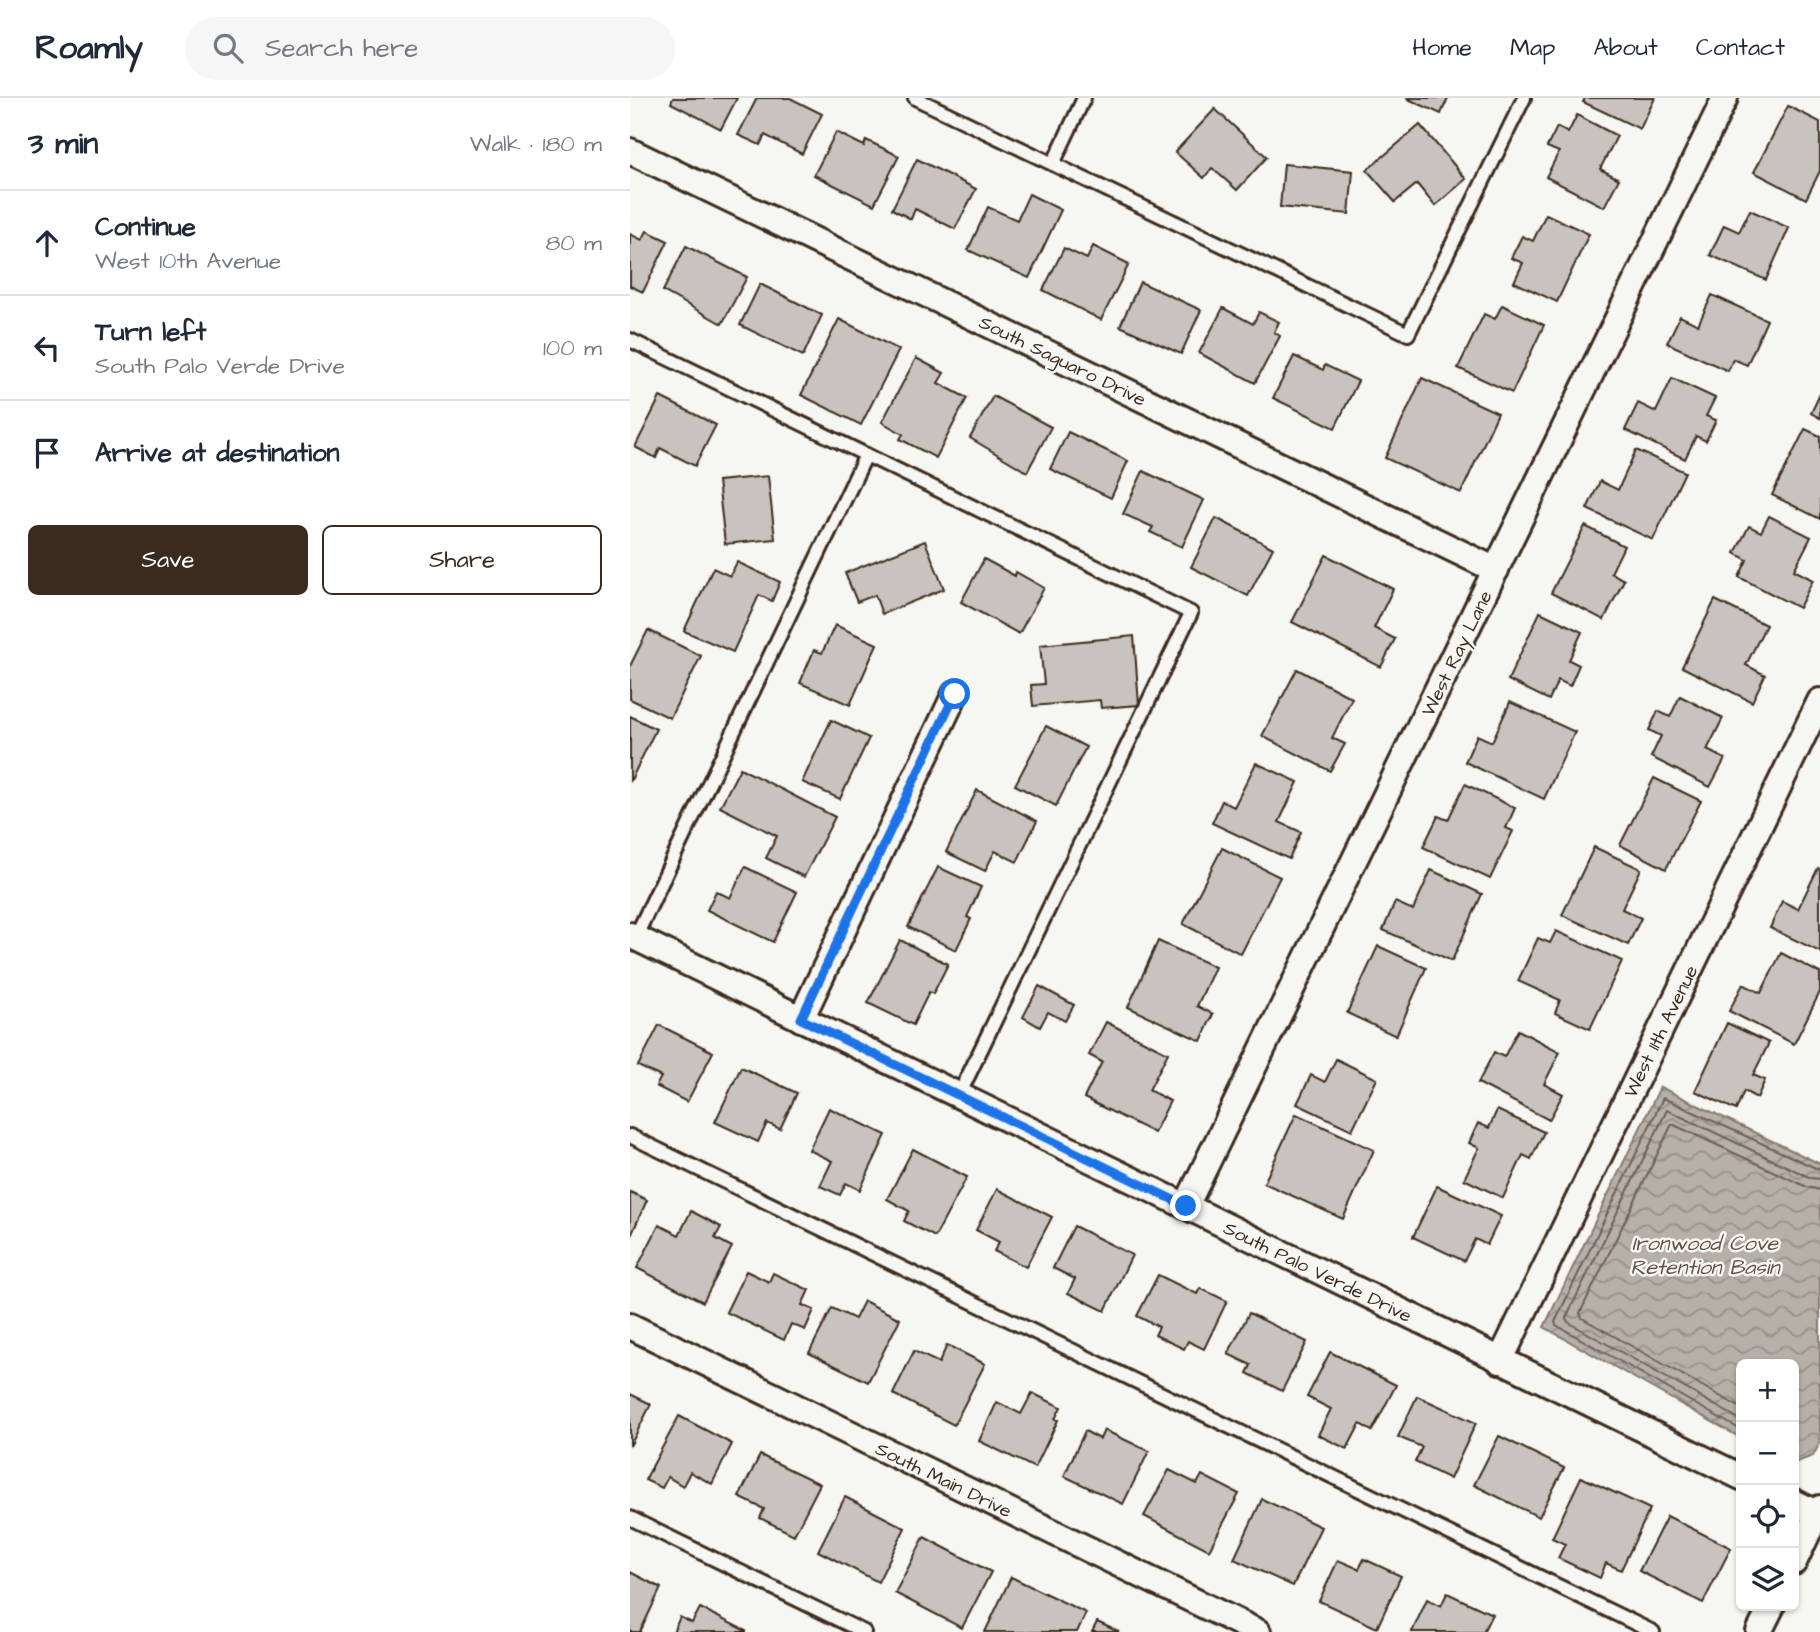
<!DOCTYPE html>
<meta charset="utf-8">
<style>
:root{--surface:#fff;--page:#f6f6f7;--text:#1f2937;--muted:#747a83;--line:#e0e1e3;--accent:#3b2a1e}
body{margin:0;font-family:"Architects Daughter",sans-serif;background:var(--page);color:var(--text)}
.controls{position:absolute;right:21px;bottom:21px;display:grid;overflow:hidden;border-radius:10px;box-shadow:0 2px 5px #0004}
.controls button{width:63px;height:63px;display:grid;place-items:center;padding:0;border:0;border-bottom:2px solid var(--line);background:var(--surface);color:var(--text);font:35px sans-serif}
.stop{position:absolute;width:21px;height:21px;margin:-16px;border:5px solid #1a73e8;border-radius:50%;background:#fff}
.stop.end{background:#1a73e8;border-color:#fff;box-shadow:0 2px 7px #0008}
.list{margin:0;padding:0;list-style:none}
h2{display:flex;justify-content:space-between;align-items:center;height:91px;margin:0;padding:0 28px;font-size:30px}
h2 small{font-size:23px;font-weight:400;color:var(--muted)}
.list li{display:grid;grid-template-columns:46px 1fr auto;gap:21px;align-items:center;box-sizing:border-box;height:105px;padding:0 28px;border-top:2px solid var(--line)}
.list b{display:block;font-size:26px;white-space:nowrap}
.list p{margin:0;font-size:23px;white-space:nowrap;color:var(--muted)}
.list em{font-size:23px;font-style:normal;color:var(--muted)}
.actions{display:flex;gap:14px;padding:21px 28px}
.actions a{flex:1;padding:16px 0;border:2px solid var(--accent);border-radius:10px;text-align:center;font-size:24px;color:var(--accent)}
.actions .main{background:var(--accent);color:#fff}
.icon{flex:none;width:38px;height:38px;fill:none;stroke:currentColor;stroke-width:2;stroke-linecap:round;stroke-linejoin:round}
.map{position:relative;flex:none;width:1190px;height:1534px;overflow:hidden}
header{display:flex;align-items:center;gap:42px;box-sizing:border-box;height:98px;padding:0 35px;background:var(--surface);border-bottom:2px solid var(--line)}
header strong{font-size:33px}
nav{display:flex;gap:38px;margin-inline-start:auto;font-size:24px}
.search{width:490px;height:63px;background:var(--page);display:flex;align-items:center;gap:18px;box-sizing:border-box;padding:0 24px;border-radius:38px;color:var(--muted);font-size:26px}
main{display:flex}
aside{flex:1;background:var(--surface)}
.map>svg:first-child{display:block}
</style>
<header>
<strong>Roamly</strong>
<div class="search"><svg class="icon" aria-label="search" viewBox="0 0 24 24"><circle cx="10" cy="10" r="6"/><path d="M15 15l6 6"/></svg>Search here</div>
<nav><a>Home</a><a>Map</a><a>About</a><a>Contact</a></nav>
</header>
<main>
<aside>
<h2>3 min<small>Walk · 180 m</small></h2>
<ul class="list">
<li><svg class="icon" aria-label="ahead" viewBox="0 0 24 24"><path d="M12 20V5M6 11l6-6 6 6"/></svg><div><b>Continue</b><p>West 10th Avenue</p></div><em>80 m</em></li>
<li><svg class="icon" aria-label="left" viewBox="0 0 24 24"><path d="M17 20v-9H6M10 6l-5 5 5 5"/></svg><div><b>Turn left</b><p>South Palo Verde Drive</p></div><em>100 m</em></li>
<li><svg class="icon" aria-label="arrive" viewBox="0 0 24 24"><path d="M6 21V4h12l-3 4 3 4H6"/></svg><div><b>Arrive at destination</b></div></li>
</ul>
<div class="actions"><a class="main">Save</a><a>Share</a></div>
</aside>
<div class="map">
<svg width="1190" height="1534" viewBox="0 0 1190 1534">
<defs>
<pattern id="water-waves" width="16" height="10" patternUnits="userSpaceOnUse" patternTransform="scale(1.75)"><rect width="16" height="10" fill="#b6b0a9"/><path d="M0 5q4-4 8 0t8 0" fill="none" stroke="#958f89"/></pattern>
</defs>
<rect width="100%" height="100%" fill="#f6f6f2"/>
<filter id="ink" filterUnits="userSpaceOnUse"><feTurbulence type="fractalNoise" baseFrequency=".0143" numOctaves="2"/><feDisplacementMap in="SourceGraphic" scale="14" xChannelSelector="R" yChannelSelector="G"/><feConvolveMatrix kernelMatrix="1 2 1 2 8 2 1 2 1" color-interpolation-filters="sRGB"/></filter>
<g filter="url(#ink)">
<polygon fill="url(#water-waves)" stroke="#857a71" stroke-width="2" points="1030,989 1190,1066 1190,1345 1183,1358 1164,1365 1164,1266 1111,1266 1111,1340 914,1229"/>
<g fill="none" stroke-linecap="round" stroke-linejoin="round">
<g stroke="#6c6056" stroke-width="2">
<polyline points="1111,1310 952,1220 950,1215 1042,1026 1177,1089 1190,1092"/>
<polyline points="1111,1322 938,1224 936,1220 1037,1012 1181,1080 1190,1081"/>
<polyline points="1111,1332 926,1227 925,1224 1033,1000 1190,1072"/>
</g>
</g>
<g fill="#c8c3be" stroke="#3b2a1e" stroke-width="2">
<polygon points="43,0 107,0 91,31 41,5"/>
<polygon points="127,0 160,0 192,16 172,56 135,37 130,47 108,37"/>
<polygon points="776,0 818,0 811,16"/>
<polygon points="955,0 1025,0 1010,31 953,4"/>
<polygon points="1158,8 1190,24 1190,73 1176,101 1124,74"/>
<polygon points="585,11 637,59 607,92 582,70 574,80 545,54"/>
<polygon points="947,17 987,38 970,71 989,81 974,109 916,79 929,54 917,49 927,29 938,35"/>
<polygon points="790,27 836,81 805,108 787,86 765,104 737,72"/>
<polygon points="206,34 234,48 236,42 269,58 244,107 184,77"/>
<polygon points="287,61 346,91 325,131 285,111 281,121 262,111"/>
<polygon points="654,66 723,73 719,116 650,109"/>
<polygon points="399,96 431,112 399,180 338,152 358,109 387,122"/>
<polygon points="1120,112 1159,130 1136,182 1080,157 1094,127 1109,134"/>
<polygon points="916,116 959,136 927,204 884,184 893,165 881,160 892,138 903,143"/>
<polygon points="17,133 38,143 13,194 0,188 0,136 12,142"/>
<polygon points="56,148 117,179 92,226 33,193"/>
<polygon points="463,148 499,166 471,222 413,192 434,150 457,161"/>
<polygon points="510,184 571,212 551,256 490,228"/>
<polygon points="130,186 192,217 173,258 110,227"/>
<polygon points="1082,197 1137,222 1117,267 1103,261 1098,273 1037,245 1050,218 1068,227"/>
<polygon points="872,207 914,227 882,295 828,270 854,216 865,221"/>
<polygon points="593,210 623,226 629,214 649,224 644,234 650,238 625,285 569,255"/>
<polygon points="209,221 269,252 231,327 171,297"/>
<polygon points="664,258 693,272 695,267 728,283 705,330 643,300"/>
<polygon points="286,260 314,275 308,285 337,300 306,360 270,341 273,336 252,324"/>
<polygon points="792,280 868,315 831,395 755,360"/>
<polygon points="1042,280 1085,300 1076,318 1086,322 1076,343 1066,338 1055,361 995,332 1008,305 1026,314"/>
<polygon points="1190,296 1190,320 1181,315"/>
<polygon points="363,298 421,329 397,374 340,340"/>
<polygon points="30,299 86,327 65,368 30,350 26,360 5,349"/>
<polygon points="1175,331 1190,338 1190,421 1142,397"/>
<polygon points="438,334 498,363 481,400 420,371"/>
<polygon points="1006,352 1055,374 1023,442 957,411 970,383 988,392"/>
<polygon points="513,373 574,402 552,449 520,434 523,429 493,416"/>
<polygon points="138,378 145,441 95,446 88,383"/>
<polygon points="1139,418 1181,439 1164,472 1183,482 1169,510 1109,479 1117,462 1105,455 1119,428 1131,434"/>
<polygon points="586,420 643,450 618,498 561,469"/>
<polygon points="955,428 994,448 981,475 994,482 974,522 921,495"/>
<polygon points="295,443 314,491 252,516 245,497 227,504 215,475"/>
<polygon points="696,457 763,491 744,530 765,541 751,569 662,524"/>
<polygon points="354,461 385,478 386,474 414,490 389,536 331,504"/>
<polygon points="107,464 150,484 142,503 129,497 103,554 54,533 83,470 100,478"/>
<polygon points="1085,502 1136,527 1116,567 1135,577 1122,604 1052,569"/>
<polygon points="910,514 952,534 939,562 949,567 940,588 928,582 919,602 878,582"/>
<polygon points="205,527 247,546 220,607 170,585 184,552 192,555"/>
<polygon points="18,532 71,558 40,620 0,601 0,568"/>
<polygon points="504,538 509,607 471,610 470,602 403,608 401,587 414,586 410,547"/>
<polygon points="667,571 722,600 702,640 715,646 700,673 632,638"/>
<polygon points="1050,598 1093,620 1077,652 1095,661 1080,689 1021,659 1031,638 1019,632 1028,613 1040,619"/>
<polygon points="880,604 945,634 914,701 835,664 847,637 862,644"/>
<polygon points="0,618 26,631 0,684"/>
<polygon points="201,622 239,640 210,701 172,684"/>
<polygon points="416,628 456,649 426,708 385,687"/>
<polygon points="626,665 668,684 649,724 671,734 659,761 582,725 592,703 604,709"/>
<polygon points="110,670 205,719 174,779 136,760 147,738 90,709"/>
<polygon points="1024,680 1071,703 1036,771 990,747"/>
<polygon points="835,686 885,710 876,730 883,733 860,781 793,749 808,718 818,722"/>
<polygon points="347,692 407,723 387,764 365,753 355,773 316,754"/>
<polygon points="964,749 1011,771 992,811 1011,820 998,847 932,817"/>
<polygon points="592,750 650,779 611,856 553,826"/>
<polygon points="115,769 167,794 143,844 77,812 86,793 100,800"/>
<polygon points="308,769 351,789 337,819 341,821 326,852 278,829"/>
<polygon points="1188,770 1190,771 1190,854 1140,830 1152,803 1168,811"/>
<polygon points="801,772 852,796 822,863 753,832 765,804 783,812"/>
<polygon points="926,833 992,863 960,931 925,915 930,902 888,883 908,840 920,845"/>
<polygon points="270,842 318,866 303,896 299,894 283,927 238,905"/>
<polygon points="528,843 585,869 567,908 583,916 571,943 498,909"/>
<polygon points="748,848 796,870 766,938 717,915"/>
<polygon points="1151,855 1190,875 1190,894 1164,946 1099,913 1113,886 1131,895"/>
<polygon points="409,888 444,907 435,923 418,914 410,929 393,919"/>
<polygon points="476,924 538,955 519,992 540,1003 524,1035 454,1000 472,964 459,957"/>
<polygon points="1097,925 1139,945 1123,977 1135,982 1127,1000 1114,993 1106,1012 1065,993"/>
<polygon points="29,927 83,954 57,1004 26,988 31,979 8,968"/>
<polygon points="888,932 930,954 914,986 933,996 919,1022 848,985 864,954 874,959"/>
<polygon points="706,961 747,981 722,1032 667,1006 681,977 695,984"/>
<polygon points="111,969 167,995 150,1031 137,1025 128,1044 85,1024"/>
<polygon points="199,1010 256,1037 230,1092 216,1085 210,1097 190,1088 202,1063 179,1052"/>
<polygon points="867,1012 914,1034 901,1061 893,1057 873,1100 834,1081 849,1050 839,1045 848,1025 859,1030"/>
<polygon points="666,1016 744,1052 713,1121 634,1085"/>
<polygon points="283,1051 337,1079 305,1139 274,1123 279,1113 257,1101"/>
<polygon points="807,1088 871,1118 857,1147 845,1141 834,1163 783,1139"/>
<polygon points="367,1091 422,1119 396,1169 364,1153 369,1144 346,1132"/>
<polygon points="0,1094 17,1102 0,1140"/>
<polygon points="61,1113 91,1129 85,1140 102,1149 73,1204 7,1170 29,1127 49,1137"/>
<polygon points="444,1128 502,1157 475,1213 438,1195 445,1181 423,1170"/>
<polygon points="116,1173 139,1184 143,1175 179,1192 172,1207 184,1212 175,1232 161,1226 154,1242 96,1214"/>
<polygon points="528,1177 567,1196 570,1190 597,1203 574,1251 558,1243 554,1251 525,1237 529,1229 507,1218"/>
<polygon points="234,1203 270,1221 238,1284 179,1255 202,1210 225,1221"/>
<polygon points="619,1215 677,1244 652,1293 617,1275 621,1267 598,1256"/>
<polygon points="317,1247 355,1266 324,1327 263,1296 284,1253 309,1265"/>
<polygon points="700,1254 766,1287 742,1333 730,1326 717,1351 688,1337 701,1311 677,1299"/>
<polygon points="402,1295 431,1309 425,1321 428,1322 405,1370 349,1343 367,1304 391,1316"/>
<polygon points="0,1296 21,1306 0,1348"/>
<polygon points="787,1298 846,1325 820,1381 785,1364 792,1349 768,1339"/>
<polygon points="49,1318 102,1346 82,1386 60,1374 53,1388 38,1379 32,1390 15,1382"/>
<polygon points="474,1332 519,1353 493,1406 434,1378 455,1333 470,1341"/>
<polygon points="869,1338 934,1370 909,1419 844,1387"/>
<polygon points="130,1357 190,1386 164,1437 130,1420 134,1411 109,1399"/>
<polygon points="539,1372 567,1386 572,1377 609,1396 579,1452 514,1418"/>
<polygon points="951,1379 1020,1411 991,1472 976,1465 970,1480 928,1460 935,1446 922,1440"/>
<polygon points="215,1399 275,1430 248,1484 188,1453"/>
<polygon points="632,1401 691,1429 663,1488 604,1461"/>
<polygon points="1037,1418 1101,1450 1073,1505 1009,1473"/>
<polygon points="294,1439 361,1474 332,1530 265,1495"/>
<polygon points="734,1461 771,1478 747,1530 689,1503 708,1462 729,1471"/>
<polygon points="0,1474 31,1490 10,1534 0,1534"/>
<polygon points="381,1479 456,1515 447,1534 355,1534"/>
<polygon points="817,1495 862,1516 853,1534 782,1534 797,1501 811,1508"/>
<polygon points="70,1510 116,1533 116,1534 43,1534 50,1519 62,1525"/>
<polygon points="467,1524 489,1534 462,1534"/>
</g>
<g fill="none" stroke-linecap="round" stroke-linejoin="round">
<g stroke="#3b2a1e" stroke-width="18">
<g id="service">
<polyline points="285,0 778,236 894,0"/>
<polyline points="423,66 454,0"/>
<polyline points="0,242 561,515 329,997"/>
<polyline points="5,840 236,357"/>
<polyline points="0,1038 1023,1534"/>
<polyline points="0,1420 234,1534"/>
</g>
</g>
<g stroke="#3b2a1e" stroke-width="30">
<g id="minor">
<polyline points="0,53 866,472"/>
<polyline points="0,837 1111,1379"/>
<polyline points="171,921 325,596"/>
<polyline points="556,1108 1095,0"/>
<polyline points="0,1228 628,1534"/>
<polyline points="870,1263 1190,603"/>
<polyline points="1164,1404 1190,1417"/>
<polyline points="1164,1464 1190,1410"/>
<polyline points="1129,1534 1142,1508"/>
</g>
</g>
<use href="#service" stroke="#f6f6f2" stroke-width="12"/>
<use href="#minor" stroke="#f6f6f2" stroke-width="24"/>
</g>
</g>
<g fill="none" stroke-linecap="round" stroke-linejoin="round" filter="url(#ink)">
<polyline stroke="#1a73e8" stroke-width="9" points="325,596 171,921 556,1108"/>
</g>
<g text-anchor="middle" stroke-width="5" stroke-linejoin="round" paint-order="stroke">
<g font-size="19" fill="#3b2a1e" stroke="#f6f6f2">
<text transform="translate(433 262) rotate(26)" y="7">South Saguaro Drive</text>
<text transform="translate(826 555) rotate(-64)" y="7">West Ray Lane</text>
<text transform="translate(1030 933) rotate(-64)" y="7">West 11th Avenue</text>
<text transform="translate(688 1173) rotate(26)" y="7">South Palo Verde Drive</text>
<text transform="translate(314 1381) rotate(26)" y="7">South Main Drive</text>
</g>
<g font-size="21" font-style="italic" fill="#605248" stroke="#f6f6f2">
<text x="1075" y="1152">Ironwood Cove<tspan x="1075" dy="24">Retention Basin</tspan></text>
</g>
</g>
</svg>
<div class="controls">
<button>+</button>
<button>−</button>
<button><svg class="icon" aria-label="locate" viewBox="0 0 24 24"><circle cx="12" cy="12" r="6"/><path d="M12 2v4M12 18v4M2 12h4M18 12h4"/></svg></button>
<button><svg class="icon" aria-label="layers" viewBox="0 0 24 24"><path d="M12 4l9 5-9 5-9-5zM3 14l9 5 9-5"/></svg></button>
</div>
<div class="stop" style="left:325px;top:596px"></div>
<div class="stop end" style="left:556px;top:1108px"></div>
</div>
</main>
